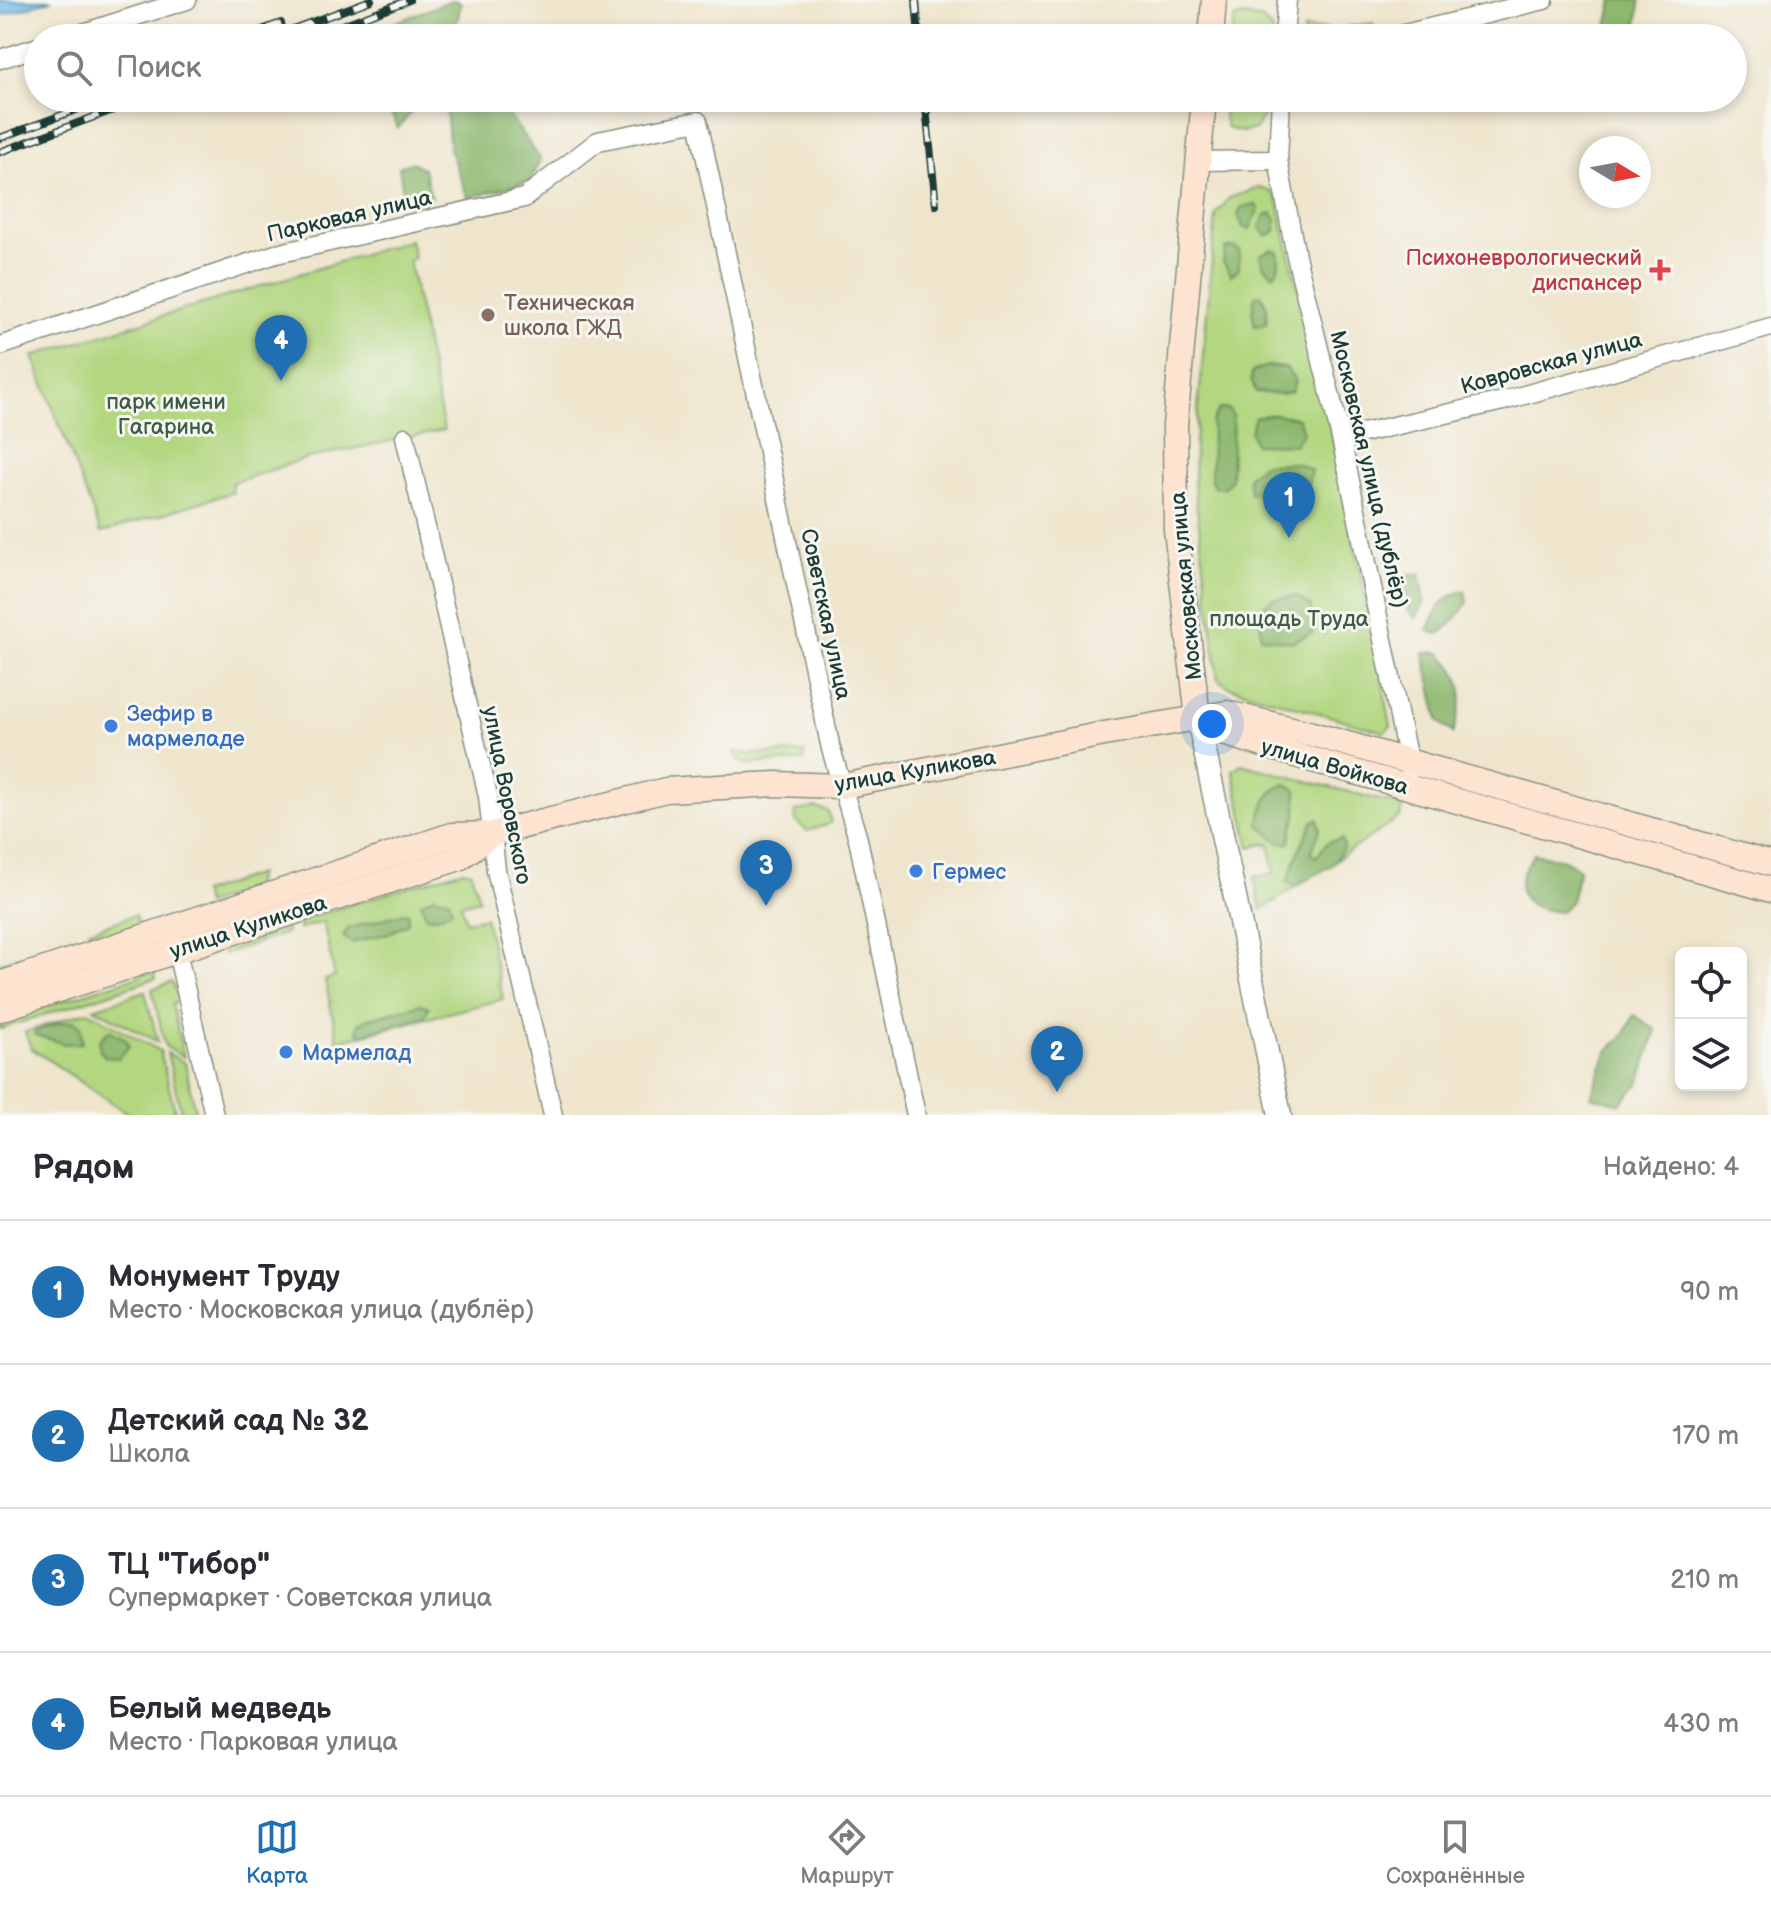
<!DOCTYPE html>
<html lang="ru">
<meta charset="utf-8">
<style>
:root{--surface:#fff;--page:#f2f2f3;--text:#2b2b33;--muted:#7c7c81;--line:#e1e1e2;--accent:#1f6fb2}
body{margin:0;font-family:"Balsamiq Sans",sans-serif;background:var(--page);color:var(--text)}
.controls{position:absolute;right:24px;bottom:24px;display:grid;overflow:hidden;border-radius:12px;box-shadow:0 4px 12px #0003}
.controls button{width:72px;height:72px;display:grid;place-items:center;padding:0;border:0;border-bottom:2px solid var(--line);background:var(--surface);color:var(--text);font:40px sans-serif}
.compass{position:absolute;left:1579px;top:136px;width:72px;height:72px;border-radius:50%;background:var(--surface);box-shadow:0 4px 12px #0003;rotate:100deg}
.you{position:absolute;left:1212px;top:724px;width:28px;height:28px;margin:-20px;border:6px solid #fff;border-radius:50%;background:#1a73e8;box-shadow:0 0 0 12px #1a73e833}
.badge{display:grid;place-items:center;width:52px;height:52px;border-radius:50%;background:var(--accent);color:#fff;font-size:26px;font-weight:700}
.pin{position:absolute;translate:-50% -66px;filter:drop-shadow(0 2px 4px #0008)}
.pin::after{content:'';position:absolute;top:42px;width:28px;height:24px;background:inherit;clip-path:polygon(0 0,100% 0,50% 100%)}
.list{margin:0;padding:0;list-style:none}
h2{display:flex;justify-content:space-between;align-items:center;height:104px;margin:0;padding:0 32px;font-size:34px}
h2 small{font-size:26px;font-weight:400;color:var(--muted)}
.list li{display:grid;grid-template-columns:52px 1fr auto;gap:24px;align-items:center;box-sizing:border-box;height:144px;padding:0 32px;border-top:2px solid var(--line)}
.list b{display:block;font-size:30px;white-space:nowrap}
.list p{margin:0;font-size:26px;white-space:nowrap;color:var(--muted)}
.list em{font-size:26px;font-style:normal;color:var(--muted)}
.icon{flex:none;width:44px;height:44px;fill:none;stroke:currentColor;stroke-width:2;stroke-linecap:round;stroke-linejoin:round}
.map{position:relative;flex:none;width:1771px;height:1115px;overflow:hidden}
.search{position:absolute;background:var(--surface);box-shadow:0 4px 12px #0003;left:24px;right:24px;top:24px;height:88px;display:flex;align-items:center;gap:20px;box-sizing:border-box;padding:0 28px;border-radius:44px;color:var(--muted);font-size:30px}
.sheet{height:680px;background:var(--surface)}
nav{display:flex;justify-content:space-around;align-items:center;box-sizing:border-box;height:112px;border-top:2px solid var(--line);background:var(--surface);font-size:22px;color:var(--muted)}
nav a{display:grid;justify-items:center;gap:4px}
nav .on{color:var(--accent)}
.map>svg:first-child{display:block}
</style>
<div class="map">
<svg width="1771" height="1115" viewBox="0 0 1771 1115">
<rect width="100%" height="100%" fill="#f6f6f2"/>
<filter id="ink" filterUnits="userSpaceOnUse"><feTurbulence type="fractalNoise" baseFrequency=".0125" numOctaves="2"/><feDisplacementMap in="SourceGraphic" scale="16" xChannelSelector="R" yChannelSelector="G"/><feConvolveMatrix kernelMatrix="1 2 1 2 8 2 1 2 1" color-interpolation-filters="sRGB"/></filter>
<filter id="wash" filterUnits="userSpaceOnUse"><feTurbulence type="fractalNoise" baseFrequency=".006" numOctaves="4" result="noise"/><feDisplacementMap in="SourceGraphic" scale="32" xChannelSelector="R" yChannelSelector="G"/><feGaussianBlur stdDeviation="1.8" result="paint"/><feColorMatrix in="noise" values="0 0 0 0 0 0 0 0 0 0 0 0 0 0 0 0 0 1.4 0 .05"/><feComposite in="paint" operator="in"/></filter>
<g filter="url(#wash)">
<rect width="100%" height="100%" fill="#efe5cc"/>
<g fill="#b2d780" stroke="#688a5a" stroke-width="2">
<polygon points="1243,16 1263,20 1273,31 1272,38 1232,38 1234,19"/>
<polygon points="1373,23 1375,34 1362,38 1347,38 1345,27"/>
<polygon points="1304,29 1330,29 1331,38 1303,38"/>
<polygon points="1226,98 1266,98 1264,115 1255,129 1242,132 1227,128 1224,117"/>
<polygon points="1259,188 1270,191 1277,198 1336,452 1391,726 1384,732 1229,687 1218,679 1194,484 1195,442 1216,215 1229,198"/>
<polygon points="410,240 414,258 409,261 444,430 308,458 231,483 233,492 101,533 33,356"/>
<polygon points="734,751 746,754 804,753 805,761 746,764 740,761"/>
<polygon points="1241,764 1403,806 1400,817 1261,910 1254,877 1275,873 1269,843 1250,847 1233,770"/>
<polygon points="816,808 828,811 831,822 827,825 807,831 796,821 795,811"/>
<polygon points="463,870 471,872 479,899 461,904 466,922 485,917 503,999 338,1041 325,980 335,977 323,922 299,929 300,920"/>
<polygon points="258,874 253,888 206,905 202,893"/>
<path d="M135 915 139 928C121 933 104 944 88 931Z"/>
<polygon points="284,925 286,933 223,954 220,946"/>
<polygon points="76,937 78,947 0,975 0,963"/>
<polygon points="154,971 156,978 0,1029 0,1021"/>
<polygon points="172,982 180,1001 172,1004 184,1057 165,1046 152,989"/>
<polygon points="145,991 158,1042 94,1008"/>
<polygon points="88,1011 160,1051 176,1115 130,1115 31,1048 25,1032"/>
<polygon points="167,1053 185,1063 196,1115 182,1115"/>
</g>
<g fill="#8db86e" stroke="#567a51" stroke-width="2">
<polygon points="452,0 461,3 454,38 376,38 376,30"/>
<polygon points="1613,0 1640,0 1638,22 1621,38 1605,36"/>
<polygon points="384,98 411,98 410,114 398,128"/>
<polygon points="445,98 491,98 503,107 541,160 530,181 468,198 450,151"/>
<polygon points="412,162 424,169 431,197 420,212 405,203 399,167"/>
<polygon points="1255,204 1259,209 1249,230 1243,227 1238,215 1242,207"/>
<polygon points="1272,213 1276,219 1276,231 1267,236 1260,227 1265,215"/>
<polygon points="1233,247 1239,250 1239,269 1231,275 1223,262 1225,249"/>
<path d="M1272 249 1278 252C1279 262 1280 267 1274 275L1264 267 1260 255Z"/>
<polygon points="1261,295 1267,308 1266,324 1255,326 1252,312 1255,296"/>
<polygon points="1267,366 1286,368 1295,380 1292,391 1282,394 1256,392 1251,380 1252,372"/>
<polygon points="1219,409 1228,409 1233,416 1231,480 1224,488 1215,488 1211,480 1212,422"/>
<polygon points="1274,414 1298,418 1303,433 1294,445 1255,444 1250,432 1255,417"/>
<polygon points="1297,463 1311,470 1307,490 1250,494 1248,477 1262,464"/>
<polygon points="1406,574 1420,574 1425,601 1416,618 1408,610 1404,578"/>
<path d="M1465 591 1468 603 1450 625 1439 634 1428 631C1437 610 1441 596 1465 591Z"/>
<polygon points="1296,596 1311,606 1313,633 1291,642 1261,637 1260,609 1272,599"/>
<path d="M1439 652C1469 679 1464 698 1453 733L1439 722 1424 653Z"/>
<path d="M1286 784 1297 790 1296 817 1289 844 1278 841 1259 825C1262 808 1267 789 1286 784Z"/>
<polygon points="1318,819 1320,830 1311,853 1316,857 1328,842 1342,839 1344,847 1332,865 1296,886 1287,883 1299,850 1313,821"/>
<path d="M1534 854 1565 860 1579 869 1571 901 1561 912C1519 909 1509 888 1534 854Z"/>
<polygon points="433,896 449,899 452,910 437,917 426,916 421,903"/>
<polygon points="408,912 408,923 389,933 352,943 343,937 348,928"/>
<polygon points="421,1004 429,1007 425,1016 361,1034 357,1031 359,1024 366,1019"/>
<polygon points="1634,1015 1656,1030 1639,1084 1620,1104 1591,1096 1607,1052 1625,1034"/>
<polygon points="74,1021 81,1026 82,1043 65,1044 35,1035 34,1032 58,1023"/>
<polygon points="109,1030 126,1039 129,1047 118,1058 106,1057 100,1051 99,1041"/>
</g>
<polygon fill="#73b9ea" stroke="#497b8f" stroke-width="2" points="0,0 52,0 0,16"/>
</g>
<g filter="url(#ink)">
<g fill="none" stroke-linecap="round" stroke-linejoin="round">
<g stroke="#879180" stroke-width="21">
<g id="minor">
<polyline points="67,38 187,0"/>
<polyline points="1284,38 1287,0"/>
<polyline points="1388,38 1544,0"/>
<polyline points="0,59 38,47"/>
<polyline points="1281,98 1278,160 1296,256 1341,438 1410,770"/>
<polyline points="1198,161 1278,160"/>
<polyline points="0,346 276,254 524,198 598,141 698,121 831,749 858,839 916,1115"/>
<polyline points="405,437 488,796 496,870 553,1115"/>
<polyline points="1341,438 1503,401 1771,327"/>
<polyline points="174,938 214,1115"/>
</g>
</g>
<g stroke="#879180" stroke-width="25">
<polyline id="tertiary" points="1198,718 1280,1115"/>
</g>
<g stroke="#879180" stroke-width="27">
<g id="secondary">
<polyline points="1211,38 1214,0"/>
<polyline points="1198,718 1176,530 1175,426 1204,98"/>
<polyline points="1198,718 1227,734 1306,758 1771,890"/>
<polyline points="0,984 452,835 492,834 666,790 775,784 843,786 1104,734 1227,713 1312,734 1771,864"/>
<polyline points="0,1009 459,858 492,834"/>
</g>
</g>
<use href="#minor" stroke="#fff" stroke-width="18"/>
<use href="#tertiary" stroke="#fff" stroke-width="22"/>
<use href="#secondary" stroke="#fde4d1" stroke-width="24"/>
<g stroke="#1f3d34" stroke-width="8">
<g id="rail">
<polyline points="916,0 919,38"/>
<polyline points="240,38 281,23"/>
<polyline points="269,38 371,0"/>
<polyline points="307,38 409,0"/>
<polyline points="925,98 936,205"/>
<polyline points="0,138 108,98"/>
<polyline points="0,152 145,98"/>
</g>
</g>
<use href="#rail" stroke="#f6f6f2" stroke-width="5" stroke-dasharray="15" stroke-linecap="butt"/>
</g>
</g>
<path fill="#e0444e" stroke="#f6f6f2" stroke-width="3" d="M1656 258h8v8h8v8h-8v8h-8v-8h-8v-8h8z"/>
<circle fill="#8d6e63" stroke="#f6f6f2" stroke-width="3" cx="488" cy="315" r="8"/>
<g fill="#3f7fe0" stroke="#f6f6f2" stroke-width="3">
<circle cx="111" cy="726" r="8"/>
<circle cx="916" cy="871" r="8"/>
<circle cx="286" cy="1052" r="8"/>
</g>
<g text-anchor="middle" stroke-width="6" stroke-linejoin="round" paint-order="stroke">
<g font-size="22" fill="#1f3d34" stroke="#f6f6f2">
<text transform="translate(349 215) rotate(-13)" y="8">Парковая улица</text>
<text transform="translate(1551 362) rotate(-15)" y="8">Ковровская улица</text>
<text transform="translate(1370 469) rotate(77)" y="8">Московская улица (дублёр)</text>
<text transform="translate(1185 586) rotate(-95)" y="8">Московская улица</text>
<text transform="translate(827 614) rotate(78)" y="8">Советская улица</text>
<text transform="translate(1335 766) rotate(16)" y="8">улица Войкова</text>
<text transform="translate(915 770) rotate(-10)" y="8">улица Куликова</text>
<text transform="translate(508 795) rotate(79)" y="8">улица Воровского</text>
<text transform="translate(248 926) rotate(-18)" y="8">улица Куликова</text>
</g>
<g font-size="22" fill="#be3a42" stroke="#f6f6f2" text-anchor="end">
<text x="1642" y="265">Психоневрологический<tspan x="1642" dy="25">диспансер</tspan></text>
</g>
<g font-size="22" fill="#785e54" stroke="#f6f6f2" text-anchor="start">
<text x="504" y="310">Техническая<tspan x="504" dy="25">школа ГЖД</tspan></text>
</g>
<g font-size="22" fill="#3c5c43" stroke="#f6f6f2">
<text x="166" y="409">парк имени<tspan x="166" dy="25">Гагарина</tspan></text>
<text x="1289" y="626">площадь Труда</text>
</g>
<g font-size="22" fill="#366cbe" stroke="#f6f6f2" text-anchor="start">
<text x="127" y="721">Зефир в<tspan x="127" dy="25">мармеладе</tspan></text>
<text x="932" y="879">Гермес</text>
<text x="302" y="1060">Мармелад</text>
</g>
</g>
</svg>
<div class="controls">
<button><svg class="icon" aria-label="locate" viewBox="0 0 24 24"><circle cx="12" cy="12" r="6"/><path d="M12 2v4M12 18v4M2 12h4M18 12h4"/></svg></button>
<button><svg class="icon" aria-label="layers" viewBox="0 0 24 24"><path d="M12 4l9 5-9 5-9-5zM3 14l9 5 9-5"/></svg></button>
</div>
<svg class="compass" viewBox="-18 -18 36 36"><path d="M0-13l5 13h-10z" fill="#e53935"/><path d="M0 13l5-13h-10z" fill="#7c7c81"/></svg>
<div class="you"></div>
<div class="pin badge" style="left:1289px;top:538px">1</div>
<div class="pin badge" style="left:1057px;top:1092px">2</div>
<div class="pin badge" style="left:766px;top:906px">3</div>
<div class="pin badge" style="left:281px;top:381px">4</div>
<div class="search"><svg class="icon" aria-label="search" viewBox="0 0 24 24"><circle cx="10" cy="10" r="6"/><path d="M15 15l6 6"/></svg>Поиск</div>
</div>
<section class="sheet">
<h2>Рядом<small>Найдено: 4</small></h2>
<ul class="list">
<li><span class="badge">1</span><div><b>Монумент Труду</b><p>Место · Московская улица (дублёр)</p></div><em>90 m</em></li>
<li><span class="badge">2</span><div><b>Детский сад № 32</b><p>Школа</p></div><em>170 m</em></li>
<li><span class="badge">3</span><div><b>ТЦ &quot;Тибор&quot;</b><p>Супермаркет · Советская улица</p></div><em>210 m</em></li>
<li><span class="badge">4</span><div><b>Белый медведь</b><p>Место · Парковая улица</p></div><em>430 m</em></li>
</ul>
</section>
<nav>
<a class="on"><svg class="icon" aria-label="map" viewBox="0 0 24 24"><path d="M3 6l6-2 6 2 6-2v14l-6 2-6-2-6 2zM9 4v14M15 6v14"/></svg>Карта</a>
<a><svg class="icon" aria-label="directions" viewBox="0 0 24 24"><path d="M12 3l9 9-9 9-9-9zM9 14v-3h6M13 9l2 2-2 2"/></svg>Маршрут</a>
<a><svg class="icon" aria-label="saved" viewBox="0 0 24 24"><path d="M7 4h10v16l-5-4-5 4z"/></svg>Сохранённые</a>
</nav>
